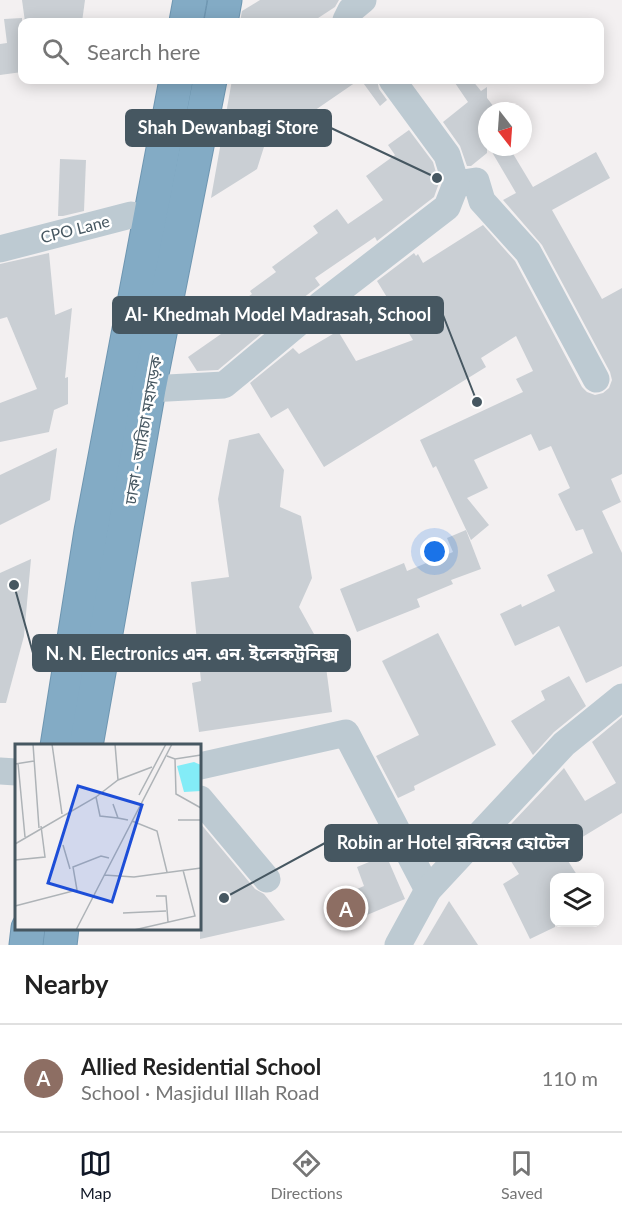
<!DOCTYPE html>
<meta charset="utf-8">
<style>
:root{--surface:#fff;--page:#f2f2f2;--text:#222;--muted:#767676;--line:#e0e0e0;--accent:#111827}
body{margin:0;font-family:Lato,"Noto Sans Bengali",sans-serif;background:var(--page);color:var(--text)}
.controls{position:absolute;right:18px;bottom:18px;display:grid;overflow:hidden;border-radius:12px;box-shadow:0 3px 15px #0003}
.controls button{width:54px;height:54px;display:grid;place-items:center;padding:0;border:0;border-bottom:2px solid var(--line);background:var(--surface);color:var(--text);font:30px sans-serif}
.compass{position:absolute;left:478px;top:102px;width:54px;height:54px;border-radius:50%;background:var(--surface);box-shadow:0 3px 15px #0003;rotate:163deg}
.you{position:absolute;left:435px;top:552px;width:21px;height:21px;margin:-15px;border:4px solid #fff;border-radius:50%;background:#1a73e8;box-shadow:0 0 0 9px #1a73e833}
.badge{display:grid;place-items:center;width:39px;height:39px;border-radius:50%;background:var(--accent);color:#fff;font-size:20px;font-weight:700}
.pin{position:absolute;translate:-50% -50%;border:3px solid #fff;box-shadow:0 2px 6px #0006}
.list{margin:0;padding:0;list-style:none}
h2{display:flex;justify-content:space-between;align-items:center;height:78px;margin:0;padding:0 24px;font-size:26px}
h2 small{font-size:20px;font-weight:400;color:var(--muted)}
.list li{display:grid;grid-template-columns:39px 1fr auto;gap:18px;align-items:center;box-sizing:border-box;height:108px;padding:0 24px;border-top:2px solid var(--line)}
.list b{display:block;font-size:22px;white-space:nowrap}
.list p{margin:0;font-size:20px;white-space:nowrap;color:var(--muted)}
.list em{font-size:20px;font-style:normal;color:var(--muted)}
.icon{flex:none;width:33px;height:33px;fill:none;stroke:currentColor;stroke-width:2;stroke-linecap:round;stroke-linejoin:round}
.map{position:relative;flex:none;width:622px;height:945px;overflow:hidden}
.search{position:absolute;background:var(--surface);box-shadow:0 3px 15px #0003;left:18px;right:18px;top:18px;height:66px;display:flex;align-items:center;gap:15px;box-sizing:border-box;padding:0 21px;border-radius:12px;color:var(--muted);font-size:22px}
.sheet{height:186px;background:var(--surface)}
nav{display:flex;justify-content:space-around;align-items:center;box-sizing:border-box;height:84px;border-top:2px solid var(--line);background:var(--surface);font-size:16px;color:var(--muted)}
nav a{display:grid;justify-items:center;gap:3px}
nav .on{color:var(--accent)}
.map>svg:first-child{display:block}
</style>
<div class="map">
<svg width="622" height="945" viewBox="0 0 622 945">
<rect width="100%" height="100%" fill="#f3f0f1"/>
<g fill="#cacfd4">
<polygon points="22,0 85,0 82,22 25,22"/>
<polygon points="260,0 339,0 335,7 312,22 240,22 242,11"/>
<polygon points="22,18 22,72 0,75 0,44 7,43 4,19"/>
<polygon points="232,80 281,80 308,84 315,80 359,80 308,115 314,121 289,147 270,128 257,169 211,198"/>
<polygon points="361,80 377,80 379,89 387,100 380,106"/>
<polygon points="453,80 472,80 481,91 487,87 487,98 497,111 487,111 487,153 471,166 467,166 460,146 443,122 468,102"/>
<polygon points="409,130 433,162 439,183 434,197 377,241 375,237 315,278 320,285 290,308 290,309 272,323 273,324 218,370 197,371 188,357 221,334 214,324 229,313 228,311 252,294 250,291 276,272 272,267 318,233 313,226 337,209 348,224 383,200 366,176 395,155 388,145"/>
<polygon points="489,147 509,147 533,187 596,152 610,178 552,210 602,299 622,288 622,474 611,479 621,502 602,511 622,553 622,666 586,683 559,626 515,646 500,614 521,604 522,607 555,591 547,575 593,553 583,529 576,531 558,494 570,488 551,446 539,451 531,434 474,460 488,488 467,498 489,525 471,540 436,466 433,468 420,440 523,392 516,379 533,371 516,336 481,358 486,367 324,467 288,408 271,418 250,383 293,348 299,354 338,331 356,361 413,340 377,281 414,253 416,256 418,254 423,263 483,225 515,261 582,387 587,392 595,395 603,393 609,388 612,380 610,372 542,245 503,200 516,193"/>
<polygon points="60,159 86,160 84,211 63,216 58,216"/>
<polygon points="49,253 55,315 72,308 65,378 68,377 68,404 54,410 49,432 0,442 0,403 37,389 7,317 0,319 0,264"/>
<polygon points="259,433 284,470 280,507 301,516 312,578 299,607 324,652 332,712 199,732 192,683 201,681 191,582 229,577 218,499 229,440"/>
<polygon points="57,448 50,500 0,525 0,475"/>
<polygon points="466,530 481,569 451,580 453,584 417,599 420,607 357,632 340,589 404,563 407,571 453,552 447,538"/>
<polygon points="31,559 24,636 6,703 0,703 0,573"/>
<polygon points="438,633 496,745 414,786 415,790 398,798 376,756 419,735 382,661"/>
<polygon points="569,676 586,706 554,732 533,755 511,721 545,700 541,691"/>
<polygon points="622,717 622,813 561,850 579,878 555,878 555,927 530,939 503,884 519,874 497,839 564,768 585,801 616,783 592,742"/>
<polygon points="200,823 255,889 264,894 285,920 200,939"/>
<polygon points="386,855 405,899 367,915 357,889 364,886 357,867"/>
<polygon points="449,901 478,945 423,945"/>
</g>
<g fill="none" stroke-linecap="round" stroke-linejoin="round">
<g stroke="#6e96b1" stroke-width="35">
<g id="highway">
<polyline points="186,22 190,0"/>
<polyline points="221,22 225,0"/>
<polyline points="57,746 91,531 176,80"/>
<polyline points="86,746 149,389 210,80"/>
<polyline points="26,945 28,928"/>
<polyline points="60,945 62,928"/>
</g>
</g>
<g stroke="#bdcad2" stroke-width="27">
<polyline points="348,22 346,20 351,10 363,0"/>
<polyline points="456,184 476,181 482,201 528,252 596,379"/>
<polyline points="0,249 131,215 151,218"/>
<polyline points="149,389 224,385 320,305 447,207 456,184 447,155 392,80"/>
<polyline points="200,766 346,733 428,890"/>
<polyline points="0,771 16,772"/>
<polyline points="200,799 267,879"/>
<polyline points="398,945 428,890 564,744 622,697"/>
</g>
<use href="#highway" stroke="#83abc5" stroke-width="33"/>
</g>
<g text-anchor="middle" stroke-width="5" stroke-linejoin="round" paint-order="stroke">
<g font-size="16" fill="#465761" stroke="#fff">
<text transform="translate(75 229) rotate(-14)" y="6">CPO Lane</text>
<text transform="translate(143 430) rotate(-80)" y="6">ঢাকা - আরিচা মহাসড়ক</text>
</g>
</g>
<g transform="translate(15 744)">
<rect width="186" height="186" fill="#f3f0f1"/>
<path d="M179 18 186 21V47L169 48 162 22Z" fill="#83ecf7"/>
<path fill="none" stroke="#aeb3b7" stroke-width="1.5" d="M18 0 24 84M37 0 47 70M100 0 103 36M152 12 160 15 186 11M160 15 161 50 186 64M3 19 10 93M0 20 19 17M124 51 151 0M81 53 85 72 103 74M98 60 103 74 113 76M163 76H186M117 77 142 87 152 128M0 100 81 53 103 36 137 23M48 101 55 125M0 116 30 113 26 82M89 131 119 133 186 124M141 152H151L153 178M0 162 62 146 58 123 86 112 94 114M108 169 151 167M61 186 157 0M119 186 180 172 168 126"/>
<path fill="#1d4ed8" fill-opacity="0.15" stroke="#1d4ed8" stroke-width="3" d="M63 42 127 61 97 158 33 139Z"/>
<rect width="186" height="186" fill="none" stroke="#465761" stroke-width="3"/>
</g>
<path fill="none" stroke="#465761" stroke-width="2" d="M437 178L331 128M477 402L443 315M14 585L33 653M224 898L325 843"/>
<g fill="#465761" stroke="#fff" stroke-width="2">
<circle cx="437" cy="178" r="6"/>
<circle cx="477" cy="402" r="6"/>
<circle cx="14" cy="585" r="6"/>
<circle cx="224" cy="898" r="6"/>
</g>
<g fill="#465761" stroke="#465761" stroke-width="2">
<rect x="126" y="110" width="205" height="36" rx="6"/>
<rect x="113" y="297" width="330" height="36" rx="6"/>
<rect x="33" y="635" width="317" height="36" rx="6"/>
<rect x="325" y="825" width="257" height="36" rx="6"/>
</g>
<g font-size="18" text-anchor="middle" font-weight="bold" fill="#fff">
<text x="228" y="134">Shah Dewanbagi Store</text>
<text x="278" y="321">Al- Khedmah Model Madrasah, School</text>
<text x="192" y="660">N. N. Electronics এন. এন. ইলেকট্রনিক্স</text>
<text x="453" y="849">Robin ar Hotel রবিনের হোটেল</text>
</g>
</svg>
<div class="controls">
<button><svg class="icon" aria-label="layers" viewBox="0 0 24 24"><path d="M12 4l9 5-9 5-9-5zM3 14l9 5 9-5"/></svg></button>
</div>
<svg class="compass" viewBox="-18 -18 36 36"><path d="M0-13l5 13h-10z" fill="#e53935"/><path d="M0 13l5-13h-10z" fill="#767676"/></svg>
<div class="you"></div>
<div class="pin badge" style="left:346px;top:908px;background:#8d6e63">A</div>
<div class="search"><svg class="icon" aria-label="search" viewBox="0 0 24 24"><circle cx="10" cy="10" r="6"/><path d="M15 15l6 6"/></svg>Search here</div>
</div>
<section class="sheet">
<h2>Nearby<small></small></h2>
<ul class="list">
<li><span class="badge" style="background:#8d6e63">A</span><div><b>Allied Residential School</b><p>School · Masjidul Illah Road</p></div><em>110 m</em></li>
</ul>
</section>
<nav>
<a class="on"><svg class="icon" aria-label="map" viewBox="0 0 24 24"><path d="M3 6l6-2 6 2 6-2v14l-6 2-6-2-6 2zM9 4v14M15 6v14"/></svg>Map</a>
<a><svg class="icon" aria-label="directions" viewBox="0 0 24 24"><path d="M12 3l9 9-9 9-9-9zM9 14v-3h6M13 9l2 2-2 2"/></svg>Directions</a>
<a><svg class="icon" aria-label="saved" viewBox="0 0 24 24"><path d="M7 4h10v16l-5-4-5 4z"/></svg>Saved</a>
</nav>
